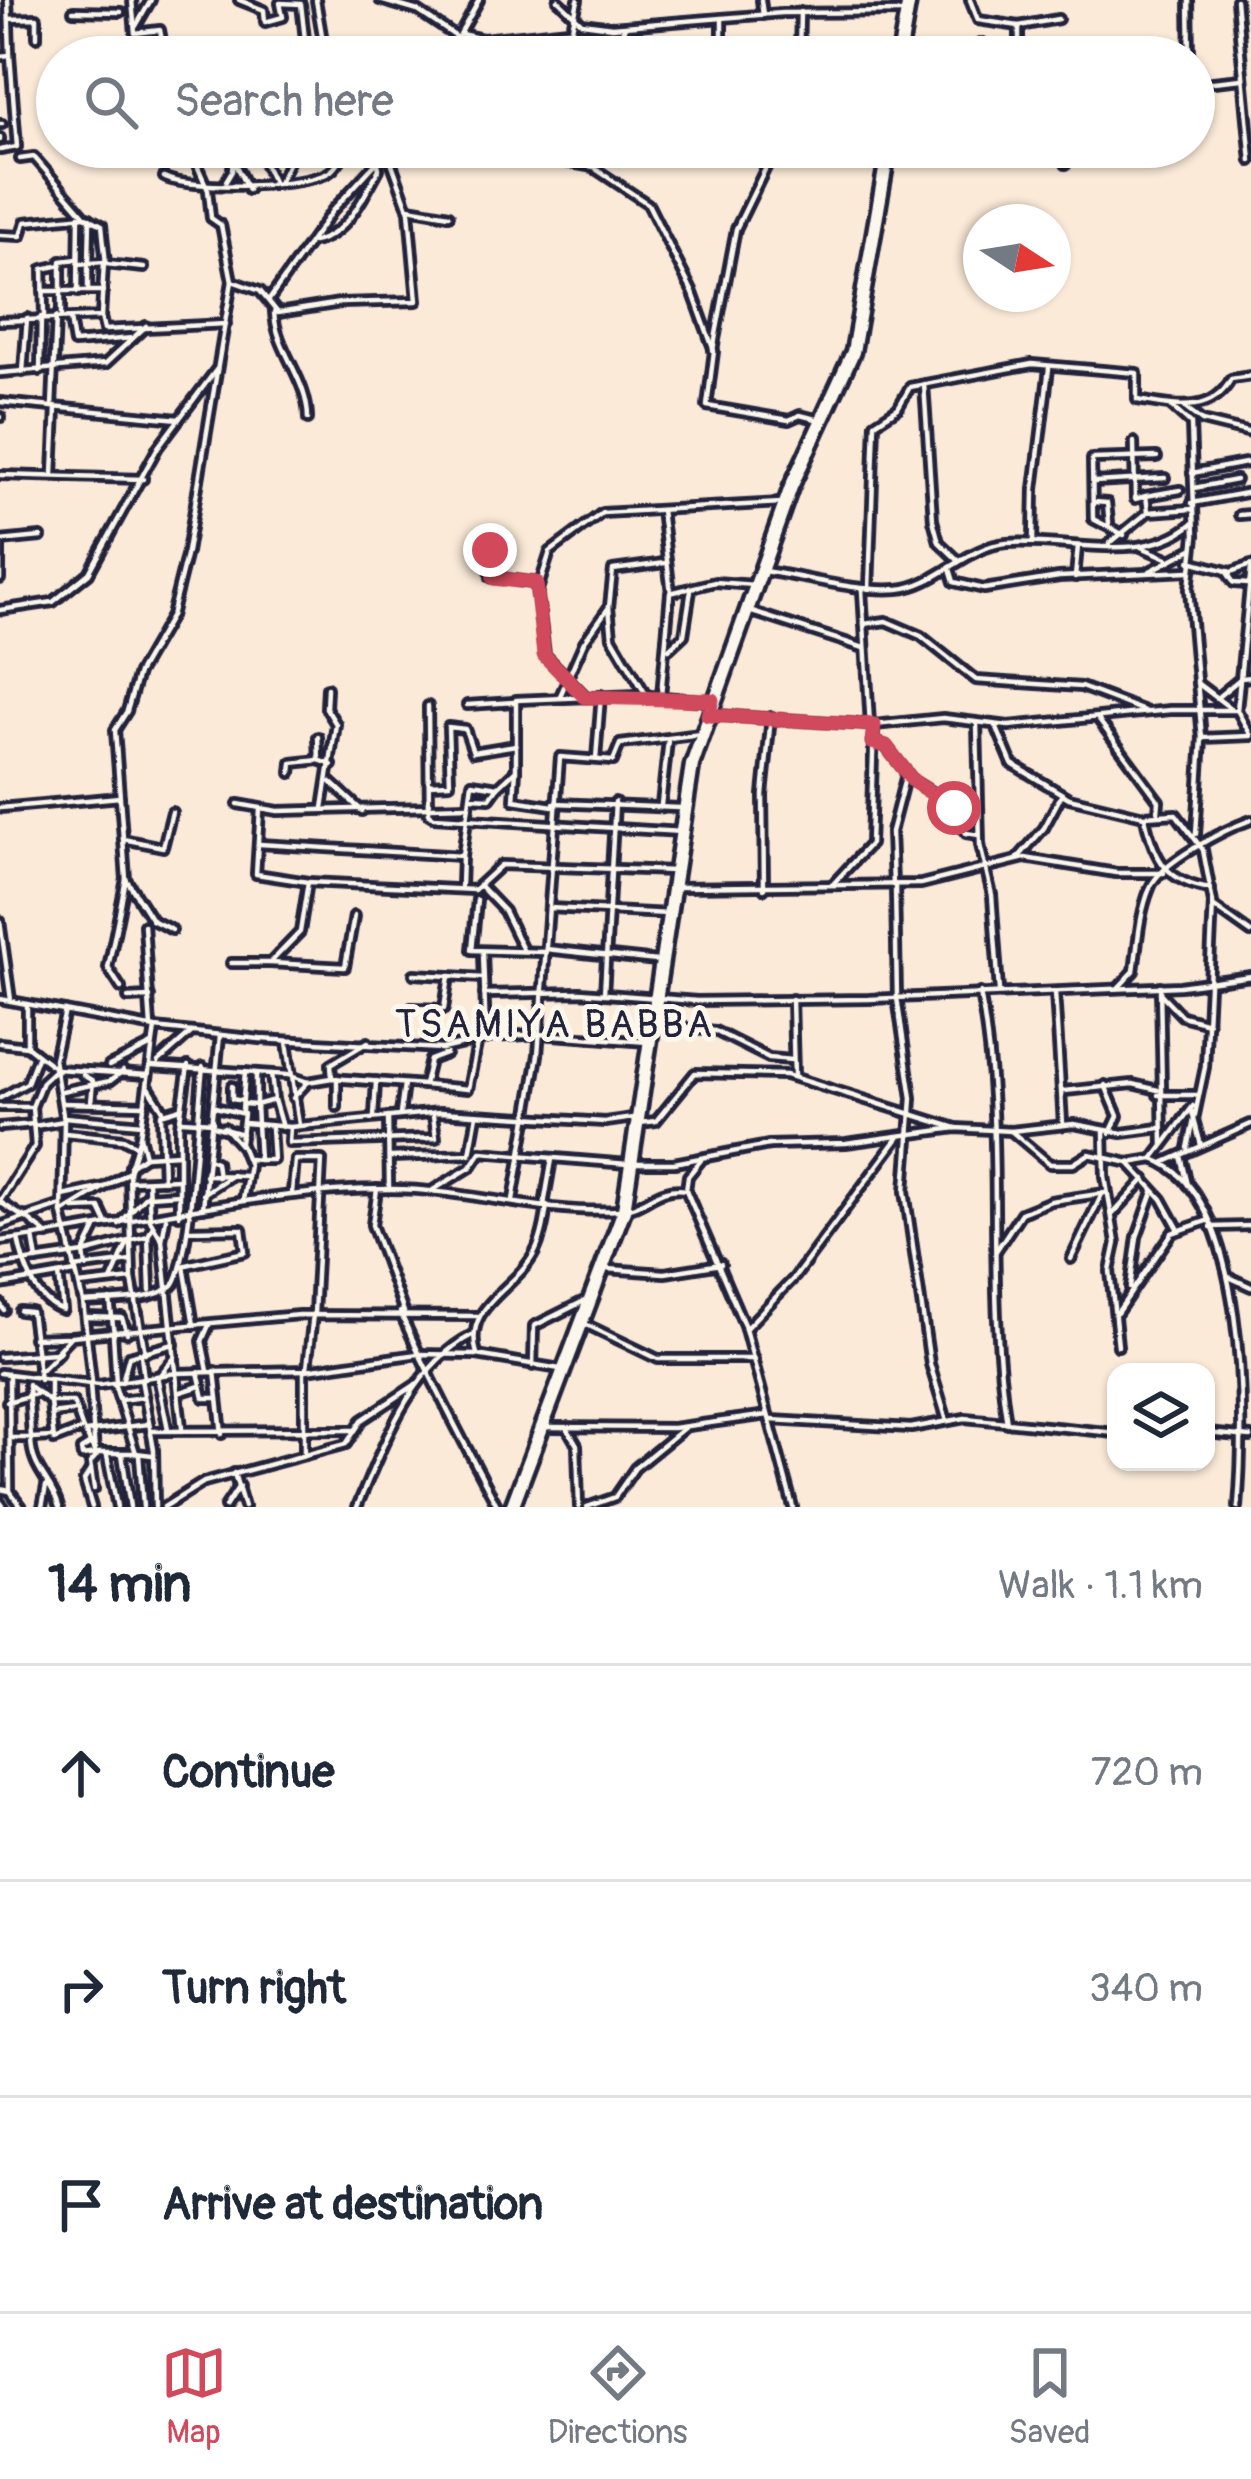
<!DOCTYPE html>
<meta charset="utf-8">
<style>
:root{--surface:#fff;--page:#f2f2f3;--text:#1f2937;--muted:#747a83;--line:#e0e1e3;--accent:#d1495b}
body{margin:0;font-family:Pangolin,sans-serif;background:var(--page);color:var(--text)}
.controls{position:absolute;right:36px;bottom:36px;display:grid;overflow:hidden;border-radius:24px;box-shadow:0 3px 9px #0004}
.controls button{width:108px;height:108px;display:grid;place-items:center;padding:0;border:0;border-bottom:3px solid var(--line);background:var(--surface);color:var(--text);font:60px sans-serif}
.compass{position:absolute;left:963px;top:204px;width:108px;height:108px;border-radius:50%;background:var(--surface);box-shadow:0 3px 9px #0004;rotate:102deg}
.stop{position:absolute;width:36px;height:36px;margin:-27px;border:9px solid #d1495b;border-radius:50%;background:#fff}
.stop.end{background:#d1495b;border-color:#fff;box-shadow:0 3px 12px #0008}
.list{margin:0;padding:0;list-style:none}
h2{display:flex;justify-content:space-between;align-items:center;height:156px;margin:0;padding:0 48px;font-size:51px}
h2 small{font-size:39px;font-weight:400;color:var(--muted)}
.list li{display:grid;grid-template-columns:78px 1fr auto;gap:36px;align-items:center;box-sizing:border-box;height:216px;padding:0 48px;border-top:3px solid var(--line)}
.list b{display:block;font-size:45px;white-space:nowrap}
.list em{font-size:39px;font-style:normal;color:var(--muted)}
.icon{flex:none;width:66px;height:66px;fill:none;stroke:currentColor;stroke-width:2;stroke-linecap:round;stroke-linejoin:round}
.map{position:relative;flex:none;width:1251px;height:1507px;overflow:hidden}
.search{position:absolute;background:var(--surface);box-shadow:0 3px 9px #0004;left:36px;right:36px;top:36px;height:132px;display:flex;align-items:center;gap:30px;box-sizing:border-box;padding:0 42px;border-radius:66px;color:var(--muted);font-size:45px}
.sheet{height:804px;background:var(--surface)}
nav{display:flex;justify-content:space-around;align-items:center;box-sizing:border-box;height:168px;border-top:3px solid var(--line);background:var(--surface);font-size:33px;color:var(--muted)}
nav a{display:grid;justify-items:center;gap:6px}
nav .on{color:var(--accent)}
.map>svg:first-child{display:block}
</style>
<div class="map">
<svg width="1251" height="1507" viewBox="0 0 1251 1507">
<rect width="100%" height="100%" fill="#fbead8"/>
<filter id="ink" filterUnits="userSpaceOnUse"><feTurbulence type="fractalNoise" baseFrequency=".00833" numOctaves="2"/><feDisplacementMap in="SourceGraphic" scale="24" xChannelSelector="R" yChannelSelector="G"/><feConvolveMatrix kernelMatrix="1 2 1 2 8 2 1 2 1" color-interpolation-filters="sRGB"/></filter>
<g filter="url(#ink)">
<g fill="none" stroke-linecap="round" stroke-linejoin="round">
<g stroke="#22223b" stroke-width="14">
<g id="minor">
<polyline points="8,0 10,54"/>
<polyline points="132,0 135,33 160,30 165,57"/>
<polyline points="239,0 264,10 265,22 283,17 280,3 301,4 307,57"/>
<polyline points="316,0 324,47"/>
<polyline points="380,0 418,11 458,38"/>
<polyline points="558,0 582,23 612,27 782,13 906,12"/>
<polyline points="761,0 763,15"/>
<polyline points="970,0 978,20 1019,26 1058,19"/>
<polyline points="1189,0 1190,57"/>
<polyline points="1236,0 1251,161"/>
<polyline points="73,11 121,12"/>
<polyline points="9,19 37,18 37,37"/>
<polyline points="136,26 151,0"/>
<polyline points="1019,26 1019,57"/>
<polyline points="461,34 483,39 569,30"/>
<polyline points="905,52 962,52 983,43 987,57"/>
<polyline points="0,56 10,55 17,147 0,150"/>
<polyline points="192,57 195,50"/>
<polyline points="468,57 458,38 479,0"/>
<polyline points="566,57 578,0"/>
<polyline points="605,57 626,26"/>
<polyline points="722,57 722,18"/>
<polyline points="799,57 800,12"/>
<polyline points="1194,84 1242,79"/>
<polyline points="0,124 2,124"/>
<polyline points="0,138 0,140"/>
<polyline points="545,147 560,161 594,167"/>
<polyline points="584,147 597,170 648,204 693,293 714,351 707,406 789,420 800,415 816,419"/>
<polyline points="1049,147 1049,157"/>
<polyline points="190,150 259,152 267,147"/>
<polyline points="264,150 308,151 307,147"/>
<polyline points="811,151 811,147"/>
<polyline points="259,152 274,184"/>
<polyline points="833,156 835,147"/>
<polyline points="1021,157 1021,147"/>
<polyline points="20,159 34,157 85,216 102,225 106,264 144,268"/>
<polyline points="234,162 248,190"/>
<polyline points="1066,164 1067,147"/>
<path d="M164 177C184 190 312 189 332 170 338 165 344 154 349 147"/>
<polyline points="226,181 232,171 233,148"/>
<polyline points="279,183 296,147"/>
<polyline points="409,208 449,215"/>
<polyline points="0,235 21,236 25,222 85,216"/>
<path d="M313 242C347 235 363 198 379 169L377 158"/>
<polyline points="89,264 90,218"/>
<polyline points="88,267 88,291"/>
<polyline points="232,281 260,291 278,313 340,303 417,301 409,211 386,147"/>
<polyline points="43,291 103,291"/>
<polyline points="78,292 79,216"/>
<polyline points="269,300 332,211 387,151"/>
<path d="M274 312C276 351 308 379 308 419"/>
<polyline points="44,316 43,269 61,265"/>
<polyline points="101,317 104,330 226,324"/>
<polyline points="61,318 61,261 78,259"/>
<polyline points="70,319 74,343 133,338"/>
<polyline points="0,321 101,317 104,262 78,264"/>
<polyline points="713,350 736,229 776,147"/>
<polyline points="40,371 41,317"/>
<polyline points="23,372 27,318"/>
<polyline points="0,373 105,364 146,326"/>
<polyline points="924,384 933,520 939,542 958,560"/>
<polyline points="0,402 179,419"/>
<polyline points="52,406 56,317"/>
<polyline points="1172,407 1191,424 1195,535 1189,589 1202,738 1196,834"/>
<polyline points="1185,408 1202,421 1251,433"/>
<polyline points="0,417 1,417"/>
<polyline points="1134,442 1135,499 1146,496 1148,511"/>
<polyline points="1192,473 1251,462"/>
<polyline points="53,474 56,408"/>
<polyline points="0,475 143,479"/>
<polyline points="1094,482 1165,478"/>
<polyline points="1194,488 1236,480"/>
<polyline points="1146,496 1180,490"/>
<polyline points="1094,502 1107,503 1109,523"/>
<polyline points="1192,503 1251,492"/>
<polyline points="661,510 671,593"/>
<polyline points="1239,515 1251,514"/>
<polyline points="1124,535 1093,519 1092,459 1157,457"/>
<polyline points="487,538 491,577 536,583 545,655 585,696"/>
<polyline points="0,541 41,537"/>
<polyline points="1033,541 1034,489 1049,368"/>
<polyline points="1109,544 1148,512 1193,509"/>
<polyline points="1141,547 1167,558"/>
<polyline points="1190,561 1231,572 1251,565"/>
<polyline points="1251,568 1237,710 1251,736"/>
<polyline points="950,569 954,582 984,589 1059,577 1189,571"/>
<path d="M763 571C808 577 854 592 898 589 937 586 967 546 1007 543 1067 538 1143 566 1193 523"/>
<polyline points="1150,571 1192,549"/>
<polyline points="1226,571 1234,583 1249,584"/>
<polyline points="1075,577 1078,546"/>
<polyline points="0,579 0,543"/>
<path d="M869 589 875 423 898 408 910 387 1032 364 1137 373V400C1171 405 1211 417 1231 379L1251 376"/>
<polyline points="862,590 870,725"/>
<polyline points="537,593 550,552 602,513 782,503"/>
<polyline points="609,607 612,637 645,693"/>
<polyline points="0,610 53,602 89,573 158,447 216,370"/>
<polyline points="749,611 864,648"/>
<polyline points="864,624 886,621 921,636 976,680 1081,687 1147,712"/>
<polyline points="669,649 684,635 691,590"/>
<polyline points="1197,683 1230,708"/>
<polyline points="560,696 584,642 609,607 613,570 665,563"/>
<polyline points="661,696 670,593 715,582 754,585"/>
<polyline points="1219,696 1241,678 1251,677"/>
<polyline points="467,705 514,702"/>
<polyline points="428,706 429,814 434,817 682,832"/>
<polyline points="712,715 874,725 943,718 1009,726 1170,710 1237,710"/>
<polyline points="1098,719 1159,801 1158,812"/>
<polyline points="977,723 980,845 992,895 999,991"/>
<polyline points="996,726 1012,764 1069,798 1144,816 1176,814 1203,850 1213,903 1205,1067 1188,1148"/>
<polyline points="318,737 319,760"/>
<polyline points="1202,738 1250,736"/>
<polyline points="872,742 886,746 913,781 948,802 966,833 979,835"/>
<polyline points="596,759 601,695"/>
<polyline points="516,770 514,800 553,806"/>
<polyline points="291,773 292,763 319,760 332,765"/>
<polyline points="331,782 362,811"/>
<polyline points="429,784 450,783 448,727 465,729 473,752 516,745"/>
<polyline points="471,797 490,798 498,787"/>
<polyline points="554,803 680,808"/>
<polyline points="238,804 278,811 469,806"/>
<polyline points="661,805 668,740"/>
<polyline points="0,808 120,797"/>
<polyline points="323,808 336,724 326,708 327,688"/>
<path d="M1145 818C1154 859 1167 883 1211 889"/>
<polyline points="123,839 163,847 172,812"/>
<polyline points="259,844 462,856 472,783 498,787 516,770 516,700 638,695 712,701"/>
<polyline points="1018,858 1044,828 1062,794"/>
<polyline points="126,879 152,920 172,930"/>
<polyline points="308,882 474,890 501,865 675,871"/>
<polyline points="833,884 870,844 874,725"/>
<polyline points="893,885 891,832 906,774"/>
<polyline points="461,886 462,856"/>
<polyline points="480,886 504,911 523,950"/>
<polyline points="895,886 897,998 912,1098 905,1191 930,1364 947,1421"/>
<polyline points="679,887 921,884 1025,858 1116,873 1164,873"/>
<polyline points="764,889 763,795 771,717"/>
<polyline points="477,900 472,950 545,952"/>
<polyline points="1213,906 1251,933"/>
<polyline points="549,908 669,914"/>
<polyline points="0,921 11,1000"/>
<polyline points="144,925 151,1027"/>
<polyline points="546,949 657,961"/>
<polyline points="483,953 486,1037"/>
<polyline points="231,963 270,963 300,932 308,882 256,874 260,809"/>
<polyline points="270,963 345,967 354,916"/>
<polyline points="414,974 484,978"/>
<polyline points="1160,986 1163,1145"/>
<polyline points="121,988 108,968 126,879 115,730 127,711 138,673 171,616 187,552 232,281 221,225 211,218 208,190 189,147"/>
<path d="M1118 988 1134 971C1138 943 1139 915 1150 888 1160 862 1226 829 1251 820"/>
<polyline points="1055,992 1063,1124"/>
<path d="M980 993C1007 1135 984 1280 1007 1423"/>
<polyline points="1160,993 1182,1016 1208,1023"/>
<polyline points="484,994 580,992 697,1001 869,999 1180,986 1251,976"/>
<polyline points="604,994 615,802"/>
<polyline points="128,998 150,997"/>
<polyline points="0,999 155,1028 260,1039 442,1049 493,1037 540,1034 648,1042"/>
<polyline points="792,999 794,1077"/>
<polyline points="27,1004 27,1046"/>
<polyline points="411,1008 444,1009 449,976"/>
<polyline points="654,1025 715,1031 769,1058 792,1060"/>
<polyline points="287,1042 299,1125"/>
<polyline points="0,1043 27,1046 56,1069"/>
<polyline points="158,1062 192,1032"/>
<polyline points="109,1066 152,1045"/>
<polyline points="152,1066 288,1075 308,1082 332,1078 424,1085 430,1060 446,1054"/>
<polyline points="83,1075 93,1081 91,1103"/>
<polyline points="332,1078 331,1064 368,1042"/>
<polyline points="337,1078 337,1107"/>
<polyline points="424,1085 468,1089 477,1044"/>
<polyline points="1105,1085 1118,1116 1110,1133"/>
<polyline points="148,1086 163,1110"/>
<polyline points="232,1086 232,1099 243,1101"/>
<polyline points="62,1091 110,1081 123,1071"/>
<polyline points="1064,1091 1133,1084 1158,1090"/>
<polyline points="1158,1095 1198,1095"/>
<polyline points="0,1098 27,1083 37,1057"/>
<polyline points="293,1098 308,1082"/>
<polyline points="274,1100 282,1127"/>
<polyline points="62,1103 145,1105"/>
<polyline points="243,1104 256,1105 256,1073"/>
<polyline points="0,1107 32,1107 42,1082 56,1069 148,1075"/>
<polyline points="215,1107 244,1114 240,1143 249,1165 243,1200"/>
<polyline points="242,1111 245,1072"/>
<polyline points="1192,1112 1201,1145"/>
<polyline points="400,1114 404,1084"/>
<polyline points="64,1117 142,1124"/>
<polyline points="374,1117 376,1081"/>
<polyline points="388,1117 389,1189"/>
<polyline points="182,1120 213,1122"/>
<polyline points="244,1123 290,1127 440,1112 605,1122 633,1118"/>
<polyline points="639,1123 656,1121 695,1073 786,1075 956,1128"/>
<polyline points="34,1126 64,1121"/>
<polyline points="213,1126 242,1134"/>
<polyline points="0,1127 34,1124"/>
<polyline points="224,1127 240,1145"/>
<polyline points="290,1127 289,1143 436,1138 433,1115"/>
<path d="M1011 1131 1050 1164H1073L1089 1154 1129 1163 1153 1159C1249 1193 1245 1425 1238 1507"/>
<polyline points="1104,1132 1105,1176 1116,1243 1110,1271 1118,1346"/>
<polyline points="65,1133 123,1139 135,1145"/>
<polyline points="145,1156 179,1154"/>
<polyline points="1181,1156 1188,1185"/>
<polyline points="391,1157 470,1154 477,1115"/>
<polyline points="208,1159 216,1162 218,1177"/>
<polyline points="249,1159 259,1160 256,1105 274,1100 271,1074"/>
<polyline points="1153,1159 1193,1106"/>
<polyline points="259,1160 273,1160 271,1127"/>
<polyline points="634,1163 674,1163 769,1145 846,1143 956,1128 1011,1131 1074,1124 1122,1133 1160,1128"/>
<polyline points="1129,1163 1162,1199 1178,1228"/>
<polyline points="1163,1163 1251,1124"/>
<polyline points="130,1166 145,1156 140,1136"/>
<polyline points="205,1175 247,1176"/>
<polyline points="163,1180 161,1114 181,1108"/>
<polyline points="131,1181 179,1179"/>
<polyline points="148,1181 150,1220 162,1240"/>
<polyline points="377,1189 372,1225 404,1312"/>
<polyline points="433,1190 471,1167 481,1152 628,1164"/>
<polyline points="686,1190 688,1176 701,1160"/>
<polyline points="292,1192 295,1160 322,1160 314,1314"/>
<polyline points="203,1194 232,1175"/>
<polyline points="63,1196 104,1187"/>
<polyline points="149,1196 179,1194"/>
<polyline points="513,1200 538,1055 560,757 613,761 620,744 701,734"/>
<polyline points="0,1201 35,1146 32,1107"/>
<polyline points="0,1202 20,1215"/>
<polyline points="544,1205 552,1159"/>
<polyline points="203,1208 220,1035"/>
<polyline points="74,1209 100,1208 107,1223"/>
<polyline points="62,1213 64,1121 54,1059 65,1011"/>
<polyline points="1113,1214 1145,1179"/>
<polyline points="179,1215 179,1126 188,1066"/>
<polyline points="24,1216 48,1235"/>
<polyline points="166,1218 162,1240 176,1371"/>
<polyline points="119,1224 148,1193"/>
<polyline points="0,1226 62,1205"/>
<polyline points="1211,1227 1251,1226"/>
<polyline points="33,1237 37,1260"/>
<path d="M18 1239C23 1264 36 1303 63 1310L59 1275"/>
<path d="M0 1241C131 1225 259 1189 391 1189 467 1189 543 1215 619 1210 645 1208 657 1185 686 1190L744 1325 793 1507"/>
<polyline points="996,1251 1021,1213 1051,1201 1105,1193"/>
<polyline points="1071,1259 1102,1194"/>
<polyline points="0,1265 84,1253 148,1236"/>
<polyline points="182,1266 245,1252 242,1229 190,1230"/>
<polyline points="184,1266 194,1325"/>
<polyline points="86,1267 84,1253 96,1228"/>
<polyline points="74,1268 131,1261"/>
<polyline points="607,1269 665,1273 721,1264"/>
<polyline points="1229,1277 1251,1287"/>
<polyline points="111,1281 127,1244"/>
<polyline points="0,1285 75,1272"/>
<polyline points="79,1285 132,1279"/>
<polyline points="1130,1288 1137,1237 1153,1192"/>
<polyline points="150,1291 148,1236 153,1226"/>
<polyline points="110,1300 114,1334"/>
<path d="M83 1302C110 1300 151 1302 172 1286 191 1270 198 1103 203 1067"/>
<polyline points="0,1303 4,1310"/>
<polyline points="20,1311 31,1312 40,1380"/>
<path d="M400 1312C430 1379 464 1443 498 1507"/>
<polyline points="1117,1313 1172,1233 1207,1221"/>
<polyline points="85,1317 122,1318 127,1333"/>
<polyline points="583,1323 658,1359 754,1359"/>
<polyline points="745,1329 795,1277 898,1138"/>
<polyline points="113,1334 116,1383"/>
<polyline points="33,1338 67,1337"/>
<polyline points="145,1353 132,1279 129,1172 140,1136 155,1028"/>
<path d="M477 1354C462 1305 516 1290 535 1252 542 1238 545 1221 547 1205"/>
<polyline points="141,1355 144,1379"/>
<polyline points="0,1357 55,1353 71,1336 299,1315 478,1316"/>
<polyline points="533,1366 534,1326 584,1301"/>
<polyline points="307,1368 313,1314"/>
<polyline points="41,1370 60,1351"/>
<polyline points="304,1370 304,1454"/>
<polyline points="208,1371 202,1341 209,1325"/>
<polyline points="215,1371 222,1434"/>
<polyline points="198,1372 204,1398 218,1398"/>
<polyline points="0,1373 99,1385 176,1373 306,1370 418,1354 477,1355 560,1369"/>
<polyline points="176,1374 182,1428"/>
<polyline points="160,1375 175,1357"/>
<polyline points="157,1376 168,1429"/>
<polyline points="141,1379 154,1450 155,1507"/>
<polyline points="50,1381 50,1402 73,1402 82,1427"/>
<polyline points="92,1382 83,1302 62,1213 129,1172"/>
<polyline points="122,1382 129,1356 174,1344"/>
<polyline points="114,1383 136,1453 152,1455"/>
<polyline points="28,1384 31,1438 53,1437"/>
<polyline points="90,1384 95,1453 136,1453"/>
<polyline points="28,1385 50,1402 54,1440 83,1429"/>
<polyline points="178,1393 200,1386"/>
<polyline points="120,1400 144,1397"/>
<polyline points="7,1402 39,1393"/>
<polyline points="51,1414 75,1411"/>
<polyline points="771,1420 911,1428 965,1418 1116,1433"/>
<polyline points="548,1427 673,1428 768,1415"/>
<polyline points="567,1428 577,1445 579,1507"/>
<polyline points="150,1431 353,1430"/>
<polyline points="1206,1433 1251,1437"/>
<path d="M10 1438H31C31 1471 52 1480 59 1507"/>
<polyline points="89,1445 81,1450 82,1456 96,1454"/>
<polyline points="94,1451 85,1432 149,1424"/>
<polyline points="122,1454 130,1507"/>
<polyline points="139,1455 143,1507"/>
<polyline points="107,1456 117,1507"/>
<polyline points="91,1469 84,1481 92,1507"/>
<polyline points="234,1473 244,1507"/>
<polyline points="0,1489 10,1491 9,1375"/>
<polyline points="94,1489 90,1463 97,1455"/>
<polyline points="10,1491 22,1507"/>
<polyline points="0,1502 4,1507"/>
<polyline points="42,1507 46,1486"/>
<polyline points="164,1507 204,1482 346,1444 362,1420 418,1383"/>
<polyline points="225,1507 239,1486"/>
<path d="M357 1507C383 1446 411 1366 472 1335"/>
<polyline points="587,1507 615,1497 635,1468 685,1427"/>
</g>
</g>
<g stroke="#22223b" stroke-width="21">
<g id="primary">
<polyline points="899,57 909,0"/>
<polyline points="512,1507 624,1210 692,765 791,487 853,352 889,147"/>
</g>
</g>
<use href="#minor" stroke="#fbf7ec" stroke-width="4.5"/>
<use href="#primary" stroke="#fbf7ec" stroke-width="12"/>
</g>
</g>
<g fill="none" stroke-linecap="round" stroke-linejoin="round" filter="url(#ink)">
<polyline stroke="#d1495b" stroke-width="15" points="490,550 494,578 536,583 544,655 585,697 712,700 708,715 874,725 872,742 886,746 913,781 954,808"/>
</g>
<g text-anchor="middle" stroke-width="10" stroke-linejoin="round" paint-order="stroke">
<g font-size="39" letter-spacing="3" fill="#22223b" stroke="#fbf7ec">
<text x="555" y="1037">TSAMIYA BABBA</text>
</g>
</g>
</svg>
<div class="controls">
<button><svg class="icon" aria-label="layers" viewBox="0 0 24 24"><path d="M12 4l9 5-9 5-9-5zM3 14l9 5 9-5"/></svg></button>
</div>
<svg class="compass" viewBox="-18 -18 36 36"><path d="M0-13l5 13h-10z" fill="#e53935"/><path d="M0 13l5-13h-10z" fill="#747a83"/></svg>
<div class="stop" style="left:954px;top:808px"></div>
<div class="stop end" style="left:490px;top:550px"></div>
<div class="search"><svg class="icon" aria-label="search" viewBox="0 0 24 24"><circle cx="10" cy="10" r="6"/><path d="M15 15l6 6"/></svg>Search here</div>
</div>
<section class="sheet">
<h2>14 min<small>Walk · 1.1 km</small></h2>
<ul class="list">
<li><svg class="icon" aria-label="ahead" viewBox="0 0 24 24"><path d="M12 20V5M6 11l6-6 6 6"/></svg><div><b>Continue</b></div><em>720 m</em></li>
<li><svg class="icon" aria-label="right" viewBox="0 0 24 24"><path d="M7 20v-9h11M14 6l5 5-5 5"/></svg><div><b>Turn right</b></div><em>340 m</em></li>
<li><svg class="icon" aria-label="arrive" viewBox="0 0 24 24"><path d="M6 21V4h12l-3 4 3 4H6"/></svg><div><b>Arrive at destination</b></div></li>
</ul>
</section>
<nav>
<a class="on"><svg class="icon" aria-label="map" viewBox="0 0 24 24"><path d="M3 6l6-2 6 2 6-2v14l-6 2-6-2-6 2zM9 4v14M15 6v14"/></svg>Map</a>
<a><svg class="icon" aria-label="directions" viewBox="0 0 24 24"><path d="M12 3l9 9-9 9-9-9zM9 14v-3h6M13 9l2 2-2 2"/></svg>Directions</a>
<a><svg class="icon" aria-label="saved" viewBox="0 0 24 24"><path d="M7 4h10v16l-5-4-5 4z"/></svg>Saved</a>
</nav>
